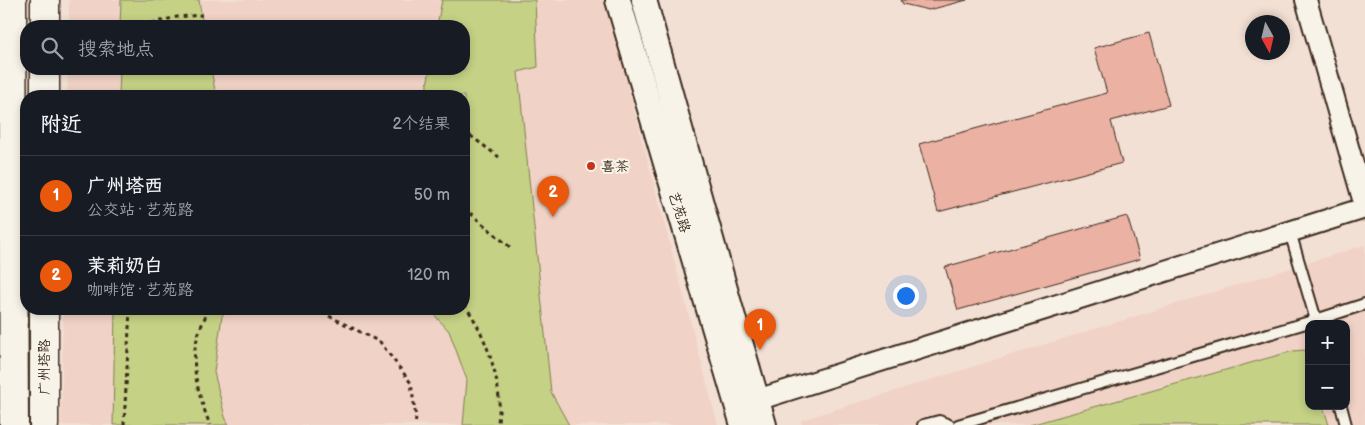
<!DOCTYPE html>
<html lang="zh">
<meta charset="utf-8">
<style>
:root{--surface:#171b24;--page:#20242c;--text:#f1f3f6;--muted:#9ea1a6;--line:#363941;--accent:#ea580c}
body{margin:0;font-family:"Balsamiq Sans","LXGW WenKai TC",sans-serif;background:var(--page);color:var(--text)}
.controls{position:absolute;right:15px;bottom:15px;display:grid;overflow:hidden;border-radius:10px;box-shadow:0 2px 8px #0003}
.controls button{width:45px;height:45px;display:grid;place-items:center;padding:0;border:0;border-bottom:1px solid var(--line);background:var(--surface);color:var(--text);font:25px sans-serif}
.compass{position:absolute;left:1245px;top:15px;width:45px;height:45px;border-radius:50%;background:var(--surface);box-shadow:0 2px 8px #0003;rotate:172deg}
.you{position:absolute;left:905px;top:295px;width:18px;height:18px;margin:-12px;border:4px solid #fff;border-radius:50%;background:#1a73e8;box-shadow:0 0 0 8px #1a73e833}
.badge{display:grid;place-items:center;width:32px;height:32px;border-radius:50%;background:var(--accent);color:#fff;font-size:16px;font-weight:700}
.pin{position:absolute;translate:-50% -41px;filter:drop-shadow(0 1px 2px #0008)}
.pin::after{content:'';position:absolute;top:26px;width:18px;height:15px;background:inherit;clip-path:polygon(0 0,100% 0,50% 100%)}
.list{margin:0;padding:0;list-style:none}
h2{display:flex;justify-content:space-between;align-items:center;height:65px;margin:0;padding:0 20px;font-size:21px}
h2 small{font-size:16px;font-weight:400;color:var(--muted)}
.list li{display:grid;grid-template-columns:32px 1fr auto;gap:15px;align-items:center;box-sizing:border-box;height:80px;padding:0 20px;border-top:1px solid var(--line)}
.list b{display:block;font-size:19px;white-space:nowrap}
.list p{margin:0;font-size:16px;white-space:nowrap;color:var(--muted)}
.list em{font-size:16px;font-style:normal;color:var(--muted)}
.icon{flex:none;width:28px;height:28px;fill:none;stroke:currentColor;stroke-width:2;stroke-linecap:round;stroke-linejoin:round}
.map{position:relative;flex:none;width:1365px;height:425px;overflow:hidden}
.search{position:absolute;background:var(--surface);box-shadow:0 2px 8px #0003;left:20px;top:20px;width:450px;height:55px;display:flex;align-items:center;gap:12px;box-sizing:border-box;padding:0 18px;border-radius:20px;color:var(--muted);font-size:19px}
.panel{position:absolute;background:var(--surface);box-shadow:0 2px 8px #0003;left:20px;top:90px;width:450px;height:225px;border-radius:20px}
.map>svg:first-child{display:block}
</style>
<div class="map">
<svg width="1365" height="425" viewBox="0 0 1365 425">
<rect width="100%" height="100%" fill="#f3e0d4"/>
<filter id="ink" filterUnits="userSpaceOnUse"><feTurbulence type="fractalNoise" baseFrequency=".02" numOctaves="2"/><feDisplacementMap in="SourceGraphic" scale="10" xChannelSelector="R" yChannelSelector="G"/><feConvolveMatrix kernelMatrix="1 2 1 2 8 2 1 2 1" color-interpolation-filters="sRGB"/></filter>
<g filter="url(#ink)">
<g fill="#f1d2c6" fill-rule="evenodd">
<polygon points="69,0 605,0 718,425 61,425 63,309 464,309 464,96 67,96 68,69 464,69 464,26 69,26"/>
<path d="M1365 245V425H802L801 420ZM1309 324H1346V406H1309Z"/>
</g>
<g fill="#c5d185" stroke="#807e52">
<polygon points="121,0 199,0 203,26 120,26"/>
<polygon points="442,0 535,0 538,67 518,72 551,392 569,425 463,425 467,380 449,331 429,309 464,309 464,96 425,96 430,69 464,69 464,26 437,26"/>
<polygon points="120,69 211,69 216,96 119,96"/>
<polygon points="115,309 227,309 222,316 214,372 225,417 229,425 113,425"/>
<polygon points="1305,350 1309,362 1309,406 1323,406 1329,425 1030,425 1293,351"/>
</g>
<g fill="#ebb2a4" stroke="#3b2a1e">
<polygon points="901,0 967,0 929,10 903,4"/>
<polygon points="1149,33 1169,105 1111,121 1122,163 938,212 919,144 1107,93 1094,48"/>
<polygon points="1127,216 1140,259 958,310 945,267"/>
</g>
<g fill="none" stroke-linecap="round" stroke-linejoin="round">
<g stroke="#3b2a1e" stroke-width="14">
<g id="service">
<polyline points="1290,232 1316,320 1365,304"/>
<polyline points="1341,406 1346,425"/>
<polyline points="923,425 939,421 949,425"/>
<polyline points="958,425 1316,320 1318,324"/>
</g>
</g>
<g stroke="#3b2a1e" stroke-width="24">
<g id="minor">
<polyline points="1306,0 1365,206"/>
<polyline points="744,404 1365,208"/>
</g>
</g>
<g stroke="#3b2a1e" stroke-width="28">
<g id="tertiary">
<polyline points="618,0 743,425"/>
<polyline points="644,0 728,300 764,425"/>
</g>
</g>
<g stroke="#3b2a1e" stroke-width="31">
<g id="secondary">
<polyline points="12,0 14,425"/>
<polyline points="45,26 45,0"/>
<polyline points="45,96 45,69"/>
<polyline points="44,425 44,309"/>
</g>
</g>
<g stroke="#3b2a1e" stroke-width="3" stroke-dasharray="4 4" stroke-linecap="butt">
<polyline points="144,26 148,24 177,17 202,15"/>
<polyline points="464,131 499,157"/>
<polyline points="464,208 510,247"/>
<path d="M464 305C482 326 499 374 499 402 500 409 498 417 498 425"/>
<path d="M209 309C203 321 197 335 195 349 192 374 201 402 210 425"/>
<polyline points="329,316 380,342 411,383 416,418 415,425"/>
<polyline points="124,425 130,309"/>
</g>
<use href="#service" stroke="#f7f3e8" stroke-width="10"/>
<use href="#minor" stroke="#f7f3e8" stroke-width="20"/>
<use href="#tertiary" stroke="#f7f3e8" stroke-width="24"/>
<use href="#secondary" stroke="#f7f3e8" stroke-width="28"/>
</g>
</g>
<circle fill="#c8321e" stroke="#f7f3e8" stroke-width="2" cx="591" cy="166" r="5"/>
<g text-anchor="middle" stroke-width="4" stroke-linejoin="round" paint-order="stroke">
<g font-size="14" fill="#3b2a1e" stroke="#f7f3e8" text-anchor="start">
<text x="601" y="171">喜茶</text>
</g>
<g font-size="14" fill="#3b2a1e" stroke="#f7f3e8">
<text transform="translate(680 212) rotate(73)" y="5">艺苑路</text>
<text transform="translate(44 367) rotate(-90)" y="5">广州塔路</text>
</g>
</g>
</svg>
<div class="controls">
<button>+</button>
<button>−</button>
</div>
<svg class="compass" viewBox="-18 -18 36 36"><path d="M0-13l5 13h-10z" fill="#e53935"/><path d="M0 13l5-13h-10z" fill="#9ea1a6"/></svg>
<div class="you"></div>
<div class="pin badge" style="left:760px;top:350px">1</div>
<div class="pin badge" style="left:553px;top:217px">2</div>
<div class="search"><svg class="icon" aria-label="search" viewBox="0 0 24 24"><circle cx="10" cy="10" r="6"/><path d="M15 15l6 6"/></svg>搜索地点</div>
<section class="panel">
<h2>附近<small>2个结果</small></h2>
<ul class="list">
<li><span class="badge">1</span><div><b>广州塔西</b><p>公交站 · 艺苑路</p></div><em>50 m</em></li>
<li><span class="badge">2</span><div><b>茉莉奶白</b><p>咖啡馆 · 艺苑路</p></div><em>120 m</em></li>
</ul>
</section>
</div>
